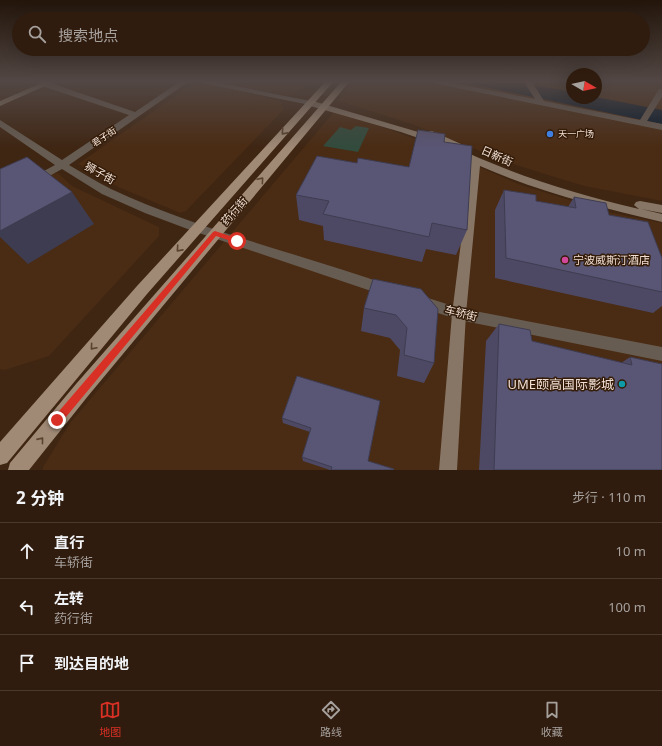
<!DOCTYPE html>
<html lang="zh">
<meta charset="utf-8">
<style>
:root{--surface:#2f1c0e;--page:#372517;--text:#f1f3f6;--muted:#a7a19e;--line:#4a3a2e;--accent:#d93025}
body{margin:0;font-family:"Noto Sans","Noto Sans SC",sans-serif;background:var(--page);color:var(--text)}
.compass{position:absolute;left:566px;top:68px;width:36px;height:36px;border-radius:50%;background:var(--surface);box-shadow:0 4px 16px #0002;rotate:99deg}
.stop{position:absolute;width:12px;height:12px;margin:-9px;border:3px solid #d93025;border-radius:50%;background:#fff}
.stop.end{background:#d93025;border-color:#fff;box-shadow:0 1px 4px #0008}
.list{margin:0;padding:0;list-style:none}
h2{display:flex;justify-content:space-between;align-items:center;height:52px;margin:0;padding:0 16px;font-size:17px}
h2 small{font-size:13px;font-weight:400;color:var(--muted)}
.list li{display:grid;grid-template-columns:26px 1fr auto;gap:12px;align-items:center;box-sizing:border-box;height:56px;padding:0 16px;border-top:1px solid var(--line)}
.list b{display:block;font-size:15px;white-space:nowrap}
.list p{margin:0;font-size:13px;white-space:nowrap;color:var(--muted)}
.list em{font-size:13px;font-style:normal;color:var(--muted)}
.icon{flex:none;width:22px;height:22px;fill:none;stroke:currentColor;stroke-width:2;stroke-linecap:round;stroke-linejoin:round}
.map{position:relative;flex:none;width:662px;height:470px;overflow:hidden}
.search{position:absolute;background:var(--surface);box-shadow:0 4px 16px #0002;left:12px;right:12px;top:12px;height:44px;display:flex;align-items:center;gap:10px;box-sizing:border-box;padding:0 14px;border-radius:22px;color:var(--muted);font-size:15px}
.sheet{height:220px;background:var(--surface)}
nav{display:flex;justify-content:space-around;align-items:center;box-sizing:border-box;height:56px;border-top:1px solid var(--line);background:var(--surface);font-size:11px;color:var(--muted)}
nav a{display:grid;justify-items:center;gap:2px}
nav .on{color:var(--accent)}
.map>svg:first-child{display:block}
</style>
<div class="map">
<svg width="662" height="470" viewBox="0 0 662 470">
<rect width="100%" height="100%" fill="#3f2613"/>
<g fill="#4a2b13">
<polygon points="201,82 280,101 284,109 186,211 180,213 118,187 78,164 188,87"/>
<polygon points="217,82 309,82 295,94 288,96"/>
<polygon points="350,82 572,82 572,98 596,98 596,82 662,82 662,201 584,186 548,175 510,163 412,124 338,101"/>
<polygon points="334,112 391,130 417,140 521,185 608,212 662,223 662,470 43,470 43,467 70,423"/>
<polygon points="58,173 72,186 159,227 159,236 49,356 5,370 0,369 0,202 50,175"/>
</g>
<polygon fill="#324b3c" points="356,126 369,128 358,152 323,146 340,127 351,130"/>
<polygon fill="#04182c" points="461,82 517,82 572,92 572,98 596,97 662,110 662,124"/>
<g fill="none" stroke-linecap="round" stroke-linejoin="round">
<g fill="#675c52" fill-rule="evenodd">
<path d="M42 82H48L135 112 179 82H188L69 165C83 173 97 182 111 189 201 231 298 253 391 286L393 290 391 294 386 296 193 231 145 213 102 194 62 169 37 183H29L28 181 29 179 55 165 0 127V120L62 160 129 115 42 86Z"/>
<polygon points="202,82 216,82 310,101 314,103 310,105 206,84"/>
<polygon points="434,82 448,82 535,99 524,82 532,82 544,101 640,120 659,89 662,89 662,97 647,121 662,124 662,130 438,84"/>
<polygon points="422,296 459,308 662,347 662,361 459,320 417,306 415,302 417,298"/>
</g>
<g fill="#877666" fill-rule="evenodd">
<polygon points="44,82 54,82 0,106 0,101"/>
<path d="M307 101H313L425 134 426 131H432L470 148 472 150 468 153C523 178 580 195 639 209L634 205 636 202 640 201 662 205V213L641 209 662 214V222C600 207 539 192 480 166L466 314 457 470H439L452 314 471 162 453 153 451 151 455 148 437 140 433 143 430 142 401 132 307 105Z"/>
</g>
<g fill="#a08a76" fill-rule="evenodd">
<polygon points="325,82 333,82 147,294 7,463 0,465 0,442 137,286"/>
<polygon points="341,82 349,82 88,396 29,470 8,470 10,463 76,384"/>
</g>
</g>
<g fill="#4d4964">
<polygon points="444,142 467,230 456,255 426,249 422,262 324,240 323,226 299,220 296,195 357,163 409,167"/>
<polygon points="504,190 536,201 568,207 574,197 609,215 662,258 662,306 653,313 495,278 495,210"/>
<polygon points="373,279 434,363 424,383 397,376 400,350 390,338 361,331 364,308"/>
<polygon points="499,324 532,341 621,363 630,357 662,470 479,470 486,341"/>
<polygon points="297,376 368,461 393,470 330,470 303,461 302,457 310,432 283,423 282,418"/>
</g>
<polygon fill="#3e3c51" points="72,192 94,224 28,264 0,237 0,231"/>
<g fill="#595574" stroke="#3e3c51">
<polygon points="418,130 445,134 444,142 472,146 467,230 432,223 429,237 323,214 329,201 296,195 317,156 357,163 358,158 409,167"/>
<polygon points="27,157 72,192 0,231 0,169"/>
<polygon points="504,190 536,195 536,201 576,208 574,197 606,203 609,215 648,222 662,258 662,292 506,258"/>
<polygon points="373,279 421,289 438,309 434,363 404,355 407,328 396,315 364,308"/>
<polygon points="499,324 530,330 532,341 632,365 630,357 662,364 662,470 494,470"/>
<polygon points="297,376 380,401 368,461 394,469 393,470 331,470 332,467 302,457 311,428 282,418"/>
</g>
<defs><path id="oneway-chevron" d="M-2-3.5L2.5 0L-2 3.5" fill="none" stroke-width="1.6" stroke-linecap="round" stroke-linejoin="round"/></defs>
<g stroke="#5a422f">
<use href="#oneway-chevron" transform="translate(284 132) rotate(132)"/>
<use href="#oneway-chevron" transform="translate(261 180) rotate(-49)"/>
<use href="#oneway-chevron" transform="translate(179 249) rotate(132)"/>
<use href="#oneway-chevron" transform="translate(93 347) rotate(131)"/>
<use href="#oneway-chevron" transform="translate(41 440) rotate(-51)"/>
</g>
<linearGradient id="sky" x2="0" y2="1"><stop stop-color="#23150a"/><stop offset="0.55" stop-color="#524744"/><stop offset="1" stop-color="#524744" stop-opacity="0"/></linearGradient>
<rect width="662" height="148" fill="url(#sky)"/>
<polygon fill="#d93025" points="215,231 239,239 240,241 237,243 216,236 61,423 57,425 54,423 52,420 54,417 213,232"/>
<circle fill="#3f7fe0" stroke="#341c09" stroke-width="1.5" cx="550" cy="134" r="4"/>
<circle fill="#d1479c" stroke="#341c09" stroke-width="1.5" cx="565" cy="260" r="4"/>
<circle fill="#0f9aa8" stroke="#341c09" stroke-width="1.5" cx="622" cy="384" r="4"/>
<g text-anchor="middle" stroke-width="3" stroke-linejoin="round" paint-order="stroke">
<g font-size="9" fill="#f0dfd4" stroke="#341c09" text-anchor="start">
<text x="558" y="137">天一广场</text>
</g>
<g font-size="9" fill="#f0dfd4" stroke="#341c09">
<text transform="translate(104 137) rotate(-34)" y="3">君子街</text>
</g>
<g font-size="11" fill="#f0dfd4" stroke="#341c09">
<text transform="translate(497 156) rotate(24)" y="4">日新街</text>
<text transform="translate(100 173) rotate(29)" y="4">狮子街</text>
<text transform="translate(234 211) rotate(-49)" y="4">药行街</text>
<text transform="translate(461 313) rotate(14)" y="4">车轿街</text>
</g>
<g font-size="11" fill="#f0dfd4" stroke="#341c09" text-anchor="start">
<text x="573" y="264">宁波威斯汀酒店</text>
</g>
<g font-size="13" fill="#f0dfd4" stroke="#341c09" text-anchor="end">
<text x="614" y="389">UME颐高国际影城</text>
</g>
</g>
</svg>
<svg class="compass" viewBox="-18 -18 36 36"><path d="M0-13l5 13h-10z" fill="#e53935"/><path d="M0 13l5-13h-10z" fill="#a7a19e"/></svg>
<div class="stop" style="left:237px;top:241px"></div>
<div class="stop end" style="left:57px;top:420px"></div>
<div class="search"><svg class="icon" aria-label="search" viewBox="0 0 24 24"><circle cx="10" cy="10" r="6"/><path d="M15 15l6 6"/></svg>搜索地点</div>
</div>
<section class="sheet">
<h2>2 分钟<small>步行 · 110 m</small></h2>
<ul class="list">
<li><svg class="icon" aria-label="ahead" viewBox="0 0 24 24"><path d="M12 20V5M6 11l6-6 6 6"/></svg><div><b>直行</b><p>车轿街</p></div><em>10 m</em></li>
<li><svg class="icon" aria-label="left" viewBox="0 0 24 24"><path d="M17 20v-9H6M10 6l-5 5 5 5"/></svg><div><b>左转</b><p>药行街</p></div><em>100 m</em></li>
<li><svg class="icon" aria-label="arrive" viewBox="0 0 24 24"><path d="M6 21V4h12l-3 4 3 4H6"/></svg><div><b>到达目的地</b></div></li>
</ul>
</section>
<nav>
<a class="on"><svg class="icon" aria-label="map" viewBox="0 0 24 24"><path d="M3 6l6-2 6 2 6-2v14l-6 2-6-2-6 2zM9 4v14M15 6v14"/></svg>地图</a>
<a><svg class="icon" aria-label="directions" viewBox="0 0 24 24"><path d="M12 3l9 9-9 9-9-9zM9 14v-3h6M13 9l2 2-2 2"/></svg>路线</a>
<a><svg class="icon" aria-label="saved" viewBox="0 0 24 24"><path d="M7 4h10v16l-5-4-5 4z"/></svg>收藏</a>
</nav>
